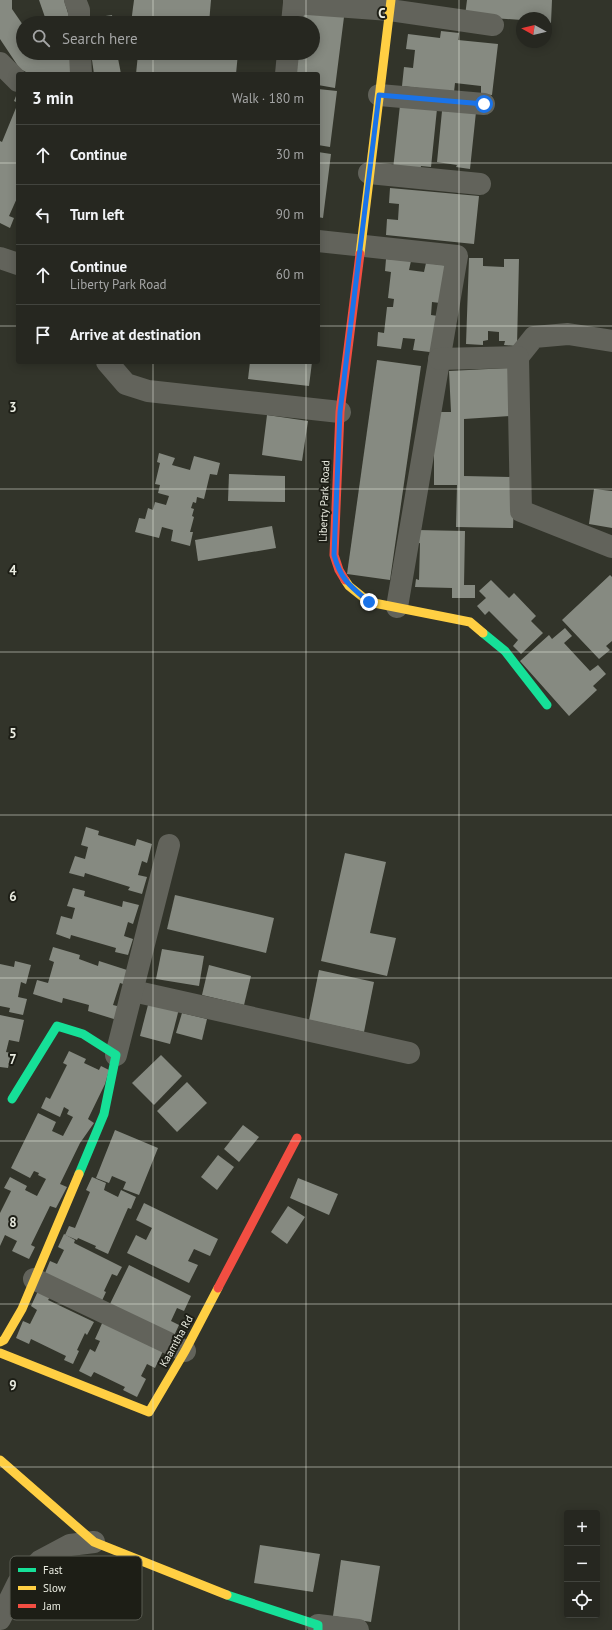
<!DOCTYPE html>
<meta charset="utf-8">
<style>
:root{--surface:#262720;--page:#2e2f29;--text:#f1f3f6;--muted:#a4a5a5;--line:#42443e}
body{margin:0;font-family:"PT Sans",sans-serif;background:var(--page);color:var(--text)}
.controls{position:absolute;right:12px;bottom:12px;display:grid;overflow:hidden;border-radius:4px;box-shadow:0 2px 10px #0003}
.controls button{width:36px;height:36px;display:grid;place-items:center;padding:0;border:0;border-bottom:1px solid var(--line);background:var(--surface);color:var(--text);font:20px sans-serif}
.compass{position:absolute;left:516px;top:12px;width:36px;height:36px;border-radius:50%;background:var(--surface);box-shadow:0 2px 10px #0003;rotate:278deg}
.stop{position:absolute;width:12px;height:12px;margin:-9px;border:3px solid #1a73e8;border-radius:50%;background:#fff}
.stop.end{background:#1a73e8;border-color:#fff;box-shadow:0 1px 4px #0008}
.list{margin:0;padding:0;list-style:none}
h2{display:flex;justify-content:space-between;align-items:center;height:52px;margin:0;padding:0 16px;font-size:17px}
h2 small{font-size:13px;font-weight:400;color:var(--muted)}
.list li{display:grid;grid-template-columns:26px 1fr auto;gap:12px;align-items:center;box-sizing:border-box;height:60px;padding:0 16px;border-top:1px solid var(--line)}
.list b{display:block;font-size:15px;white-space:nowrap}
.list p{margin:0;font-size:13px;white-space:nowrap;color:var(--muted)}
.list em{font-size:13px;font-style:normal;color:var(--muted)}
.icon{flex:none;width:22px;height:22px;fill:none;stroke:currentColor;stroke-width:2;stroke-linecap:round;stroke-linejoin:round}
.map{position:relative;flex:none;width:612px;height:1630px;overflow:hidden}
.search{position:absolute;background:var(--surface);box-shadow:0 2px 10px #0003;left:16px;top:16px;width:304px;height:44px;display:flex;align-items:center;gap:10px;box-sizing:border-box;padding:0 14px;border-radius:22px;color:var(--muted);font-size:15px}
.panel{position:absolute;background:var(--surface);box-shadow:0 2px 10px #0003;left:16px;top:72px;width:304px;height:292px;border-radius:4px}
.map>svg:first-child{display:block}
</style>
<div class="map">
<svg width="612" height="1630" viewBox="0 0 612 1630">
<rect width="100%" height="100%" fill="#32342a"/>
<g fill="#868a81">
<polygon points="0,0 12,0 12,9 23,25 23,53 61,53 78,58 70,74 30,74 20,69 0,39"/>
<polygon points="39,0 64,0 71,23 47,23"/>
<polygon points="134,0 211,0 209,23 131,23"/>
<polygon points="467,0 552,0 551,23 546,22 546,18 522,18 522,20 465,16"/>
<polygon points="300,12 344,17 335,88 318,85 318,74 292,74 294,53 313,53 313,23 298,23"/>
<polygon points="112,15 113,23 86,23 86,19"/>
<polygon points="441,31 459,33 458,40 498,44 492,95 481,94 481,86 455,83 454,92 402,86 404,67 413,68 415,50 406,49 408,34 440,38"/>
<polygon points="91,53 117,53 121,74 94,74"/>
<polygon points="158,53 238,53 236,74 136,74 138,54 158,56"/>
<polygon points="318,89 337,91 330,147 318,145"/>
<polygon points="18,91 18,103 14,101"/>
<polygon points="18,103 18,196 9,216 14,218 10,228 0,223 0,141 2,142"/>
<polygon points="400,105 437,109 431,167 421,166 420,172 393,169"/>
<polygon points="442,111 476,112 470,169 456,167 457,165 437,162"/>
<polygon points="318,152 331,154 323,218 318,217"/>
<polygon points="390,188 479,196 474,244 386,235 387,219 398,220 399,204 389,203"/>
<polygon points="469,258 483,258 483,266 504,267 504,259 519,259 517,346 504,345 505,341 499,341 499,332 488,331 488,340 483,341 483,345 466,344"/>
<polygon points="386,259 411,261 409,270 424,272 426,263 450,266 440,303 432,302 431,315 438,316 438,353 413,350 415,339 403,338 401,349 377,346 378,332 384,333 387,307 393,307 394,299 388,298 391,272 385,271"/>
<polygon points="377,360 421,366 390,580 347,574"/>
<polygon points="250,362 312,362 309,386 248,379"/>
<polygon points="508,368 510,416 464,419 464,476 515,477 513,528 456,527 457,485 434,485 434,412 451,412 449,371"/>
<polygon points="267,415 308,421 302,461 262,455"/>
<polygon points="159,453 175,458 172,465 190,470 194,456 220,463 217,475 210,474 204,499 197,497 196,503 193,502 191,508 194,509 192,516 194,517 190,532 193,532 190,546 171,541 173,530 162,527 159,538 135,532 139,518 145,519 148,508 153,510 155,502 166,505 169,496 158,493 160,485 155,484 160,463 157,462"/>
<polygon points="229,474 285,476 285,502 228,501"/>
<polygon points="594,489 612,491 612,528 589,524"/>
<polygon points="272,526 276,548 198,561 195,540"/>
<polygon points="417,530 465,531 464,585 475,585 475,598 452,598 452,588 415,587 416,579 419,580 420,543 416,544"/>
<polygon points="610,575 612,577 612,641 606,646 610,650 599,659 562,620"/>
<polygon points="491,580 509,598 514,593 536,616 531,621 543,633 521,654 513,646 518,640 489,611 485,615 477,606 486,598 479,591"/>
<polygon points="565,628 572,636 564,643 590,671 598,665 606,674 593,686 597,690 569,716 520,661 549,635 552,639"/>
<polygon points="86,827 99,831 98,835 135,846 137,839 152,844 147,863 142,861 138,875 147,877 142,894 128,890 130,887 85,873 84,877 69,873 75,856 85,859 88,847 81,845"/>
<polygon points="345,853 386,862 370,933 396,938 387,976 321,961"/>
<polygon points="73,888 85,891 84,896 122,907 123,901 139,905 133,924 128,922 124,936 133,939 128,955 115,952 116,948 71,935 70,939 56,934 61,916 72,919 75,908 67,906"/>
<polygon points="175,895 274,918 266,953 167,929"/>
<polygon points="53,947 80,955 79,959 98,966 99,961 127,970 123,984 120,983 113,1005 121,1007 117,1020 88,1011 89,1005 63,998 62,1003 33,994 37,980 48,983 54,962 49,960"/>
<polygon points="162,949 204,956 199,986 156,979"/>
<polygon points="15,961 31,965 26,984 21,982 18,997 27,999 23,1015 9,1012 10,1008 0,1006 0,964 14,967"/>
<polygon points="209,965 251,976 244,1005 202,995"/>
<polygon points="319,970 374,982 364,1032 309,1020"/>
<polygon points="149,1001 179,1009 170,1044 140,1036"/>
<polygon points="182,1013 207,1019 202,1040 176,1033"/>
<polygon points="0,1015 24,1020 19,1042 9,1040 6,1052 11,1053 8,1068 0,1067"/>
<polygon points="69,1051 86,1059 84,1063 99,1070 101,1066 109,1070 105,1084 88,1119 94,1123 80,1143 60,1184 67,1187 56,1208 50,1206 31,1245 35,1247 29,1259 12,1251 17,1241 5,1235 0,1246 0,1213 11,1191 4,1188 10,1177 27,1186 25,1190 37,1196 46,1179 38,1175 39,1173 34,1171 30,1178 11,1168 38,1113 56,1122 52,1131 63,1136 73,1117 67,1114 69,1110 64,1107 60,1117 41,1108 46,1097 50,1099 67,1065 63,1063"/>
<polygon points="161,1055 182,1076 154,1105 132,1083"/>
<polygon points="187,1082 207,1103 177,1132 157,1111"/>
<polygon points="243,1125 259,1137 239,1162 224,1149"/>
<polygon points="115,1130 158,1148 139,1195 123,1189 126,1182 112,1176 109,1183 96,1178"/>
<polygon points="218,1155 234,1167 217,1190 201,1177"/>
<polygon points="92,1177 106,1183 104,1190 118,1197 121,1190 136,1197 131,1209 128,1208 108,1254 95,1248 96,1246 78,1238 77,1240 65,1235 69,1226 75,1228 90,1192 86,1190"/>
<polygon points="298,1178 338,1194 329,1215 290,1198"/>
<polygon points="144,1203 218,1239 210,1256 194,1249 188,1261 198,1265 189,1283 127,1253 136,1235 146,1240 152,1228 136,1220"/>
<polygon points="288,1206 305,1217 287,1244 271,1232"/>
<polygon points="64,1234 75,1240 74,1243 122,1267 117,1276 112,1274 104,1291 106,1292 100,1305 43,1278 50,1261 57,1264 64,1250 58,1247"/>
<polygon points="129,1265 191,1296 184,1311 177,1308 171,1321 179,1325 172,1340 108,1308"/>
<polygon points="38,1291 50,1297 48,1300 94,1322 87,1335 85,1333 77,1350 79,1351 73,1364 64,1360 66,1356 31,1339 29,1344 16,1338 23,1321 30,1324 37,1310 31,1306"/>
<polygon points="104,1319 164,1349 155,1368 147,1364 141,1376 146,1379 137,1397 123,1390 125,1387 94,1372 91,1377 79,1371 90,1349 95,1352 100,1341 95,1339"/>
<polygon points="260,1545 320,1554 313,1592 254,1583"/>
<polygon points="341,1560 380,1566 371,1622 333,1616"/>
</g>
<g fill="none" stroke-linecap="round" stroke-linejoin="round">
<g stroke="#62635b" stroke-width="22">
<polyline points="75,0 79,10 79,23"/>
<polyline points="294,0 294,3 390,10 493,25"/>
<polyline points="292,23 294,3"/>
<polyline points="80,53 81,74"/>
<polyline points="0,63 18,81"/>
<polyline points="286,74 288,53"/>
<polyline points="379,95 484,104"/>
<polyline points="369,173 480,184"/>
<polyline points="318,241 457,256 397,607"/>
<polyline points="0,258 18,264"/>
<polyline points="518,357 534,337 568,334 612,341"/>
<polyline points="439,359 518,357 521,511 612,547"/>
<polyline points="107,362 126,384 148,391 340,412"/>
<polyline points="133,991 409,1053"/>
<polyline points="116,1055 169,845"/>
<polyline points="34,1279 185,1351"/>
<polyline points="0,1619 18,1583 40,1561 70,1545 94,1542"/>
<polyline points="318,1625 358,1630"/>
</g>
<g stroke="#16e098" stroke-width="9">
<polyline points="483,633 505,651 547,705"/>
<polyline points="12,1099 57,1026 83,1034 116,1055 104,1114 79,1174"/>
<polyline points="227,1595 318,1625 318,1630"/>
</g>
<g stroke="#ffcf43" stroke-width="9">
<polyline points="360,254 391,0"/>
<polyline points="345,580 349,586 369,602 470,622 483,633"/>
<polyline points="0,1342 4,1340 22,1309 79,1174"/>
<polyline points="0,1353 149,1412 185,1351 218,1288"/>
<polyline points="0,1460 94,1542 227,1595"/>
</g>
<g stroke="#f24e42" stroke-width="9">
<polyline points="345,580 339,570 334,555 340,412 360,254"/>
<polyline points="218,1288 297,1138"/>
</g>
</g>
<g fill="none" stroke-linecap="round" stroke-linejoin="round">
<path stroke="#1a73e8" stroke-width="5" d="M369 602C350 586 341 580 334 555L340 412 379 95 484 104"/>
</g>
<path fill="none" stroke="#eaece1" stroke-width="1" stroke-opacity="0.55" d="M153 0V23M306 0V23M459 0V1630M153 53V74M306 53V74M0 163H18M318 163H612M0 326H18M318 326H612M153 362V1630M306 362V1630M0 489H612M0 652H612M0 815H612M0 978H612M0 1141H612M0 1304H612M0 1467H612"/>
<g text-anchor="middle" stroke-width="4" stroke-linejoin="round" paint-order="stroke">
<g font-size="11" fill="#eaece1" stroke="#1d1e16">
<text transform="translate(324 501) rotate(-88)" y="4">Liberty Park Road</text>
<text transform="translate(176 1341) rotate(-61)" y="4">Kaamtha Rd</text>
</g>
</g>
<rect x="10" y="1556" width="132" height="64" rx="6" fill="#1d1e16" stroke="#5a5c53" stroke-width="1"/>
<rect x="18" y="1568" width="18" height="4" fill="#16e098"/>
<rect x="18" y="1586" width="18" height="4" fill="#ffcf43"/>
<rect x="18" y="1604" width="18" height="4" fill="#f24e42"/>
<g font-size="11" fill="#eaece1">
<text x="43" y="1574">Fast</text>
<text x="43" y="1592">Slow</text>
<text x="43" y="1610">Jam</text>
</g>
<g font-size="13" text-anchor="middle" font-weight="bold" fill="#eaece1" stroke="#1d1e16" stroke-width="4" stroke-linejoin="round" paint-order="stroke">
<text x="382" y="18">C</text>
<text x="13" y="412">3</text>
<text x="13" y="575">4</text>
<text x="13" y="738">5</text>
<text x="13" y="901">6</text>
<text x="13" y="1064">7</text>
<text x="13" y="1227">8</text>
<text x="13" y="1390">9</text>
</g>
</svg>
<div class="controls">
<button>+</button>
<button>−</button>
<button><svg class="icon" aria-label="locate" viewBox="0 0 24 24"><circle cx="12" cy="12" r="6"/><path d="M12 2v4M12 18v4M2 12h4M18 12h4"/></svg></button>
</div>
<svg class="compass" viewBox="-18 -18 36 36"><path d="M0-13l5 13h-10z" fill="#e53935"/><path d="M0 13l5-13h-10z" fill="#a4a5a5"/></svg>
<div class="stop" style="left:484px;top:104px"></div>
<div class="stop end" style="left:369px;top:602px"></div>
<div class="search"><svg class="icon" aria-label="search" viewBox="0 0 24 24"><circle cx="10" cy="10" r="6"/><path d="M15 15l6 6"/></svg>Search here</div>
<section class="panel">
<h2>3 min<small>Walk · 180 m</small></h2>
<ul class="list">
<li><svg class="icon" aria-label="ahead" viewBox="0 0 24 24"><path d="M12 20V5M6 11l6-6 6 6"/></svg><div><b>Continue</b></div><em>30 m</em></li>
<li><svg class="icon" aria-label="left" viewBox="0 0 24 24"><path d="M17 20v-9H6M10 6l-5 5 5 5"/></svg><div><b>Turn left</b></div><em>90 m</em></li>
<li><svg class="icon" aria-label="ahead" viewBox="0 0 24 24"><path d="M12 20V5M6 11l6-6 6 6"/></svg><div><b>Continue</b><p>Liberty Park Road</p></div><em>60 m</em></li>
<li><svg class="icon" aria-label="arrive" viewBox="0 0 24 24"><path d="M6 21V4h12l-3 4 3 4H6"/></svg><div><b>Arrive at destination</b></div></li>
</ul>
</section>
</div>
